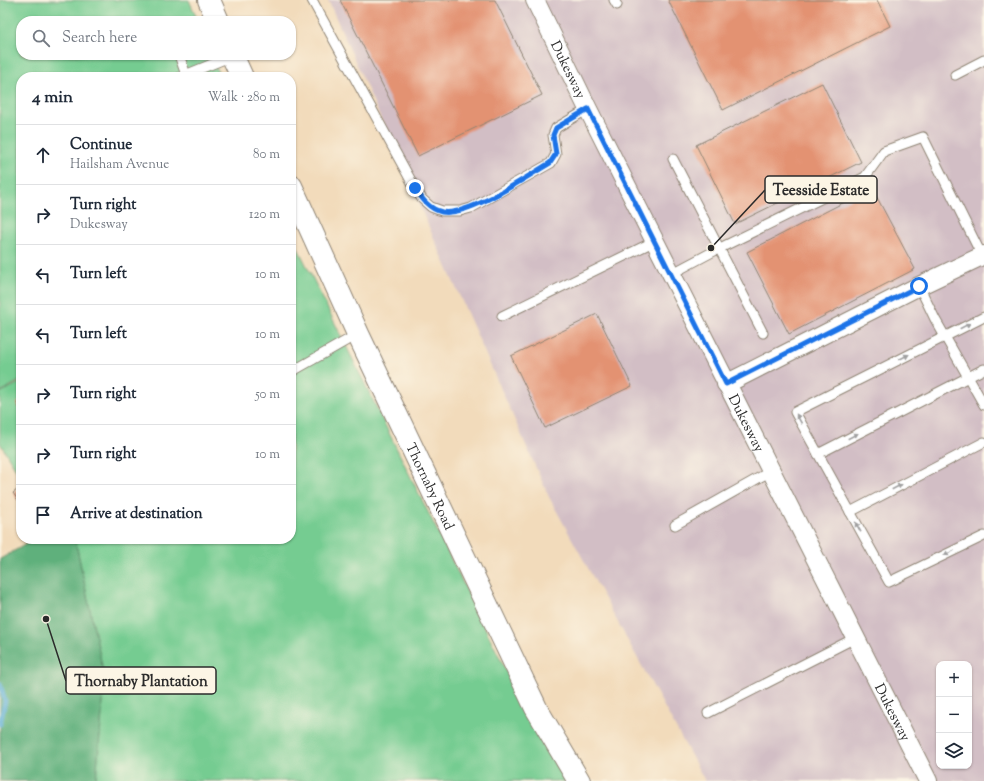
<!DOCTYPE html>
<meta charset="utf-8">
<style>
:root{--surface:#fff;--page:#f2f2f3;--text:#1f2937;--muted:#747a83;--line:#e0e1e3}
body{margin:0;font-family:"Sorts Mill Goudy",serif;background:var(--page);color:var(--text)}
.controls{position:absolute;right:12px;bottom:12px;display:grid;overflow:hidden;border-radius:8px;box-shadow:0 1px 3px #0004}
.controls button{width:36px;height:36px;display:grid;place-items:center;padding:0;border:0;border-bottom:1px solid var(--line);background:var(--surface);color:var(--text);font:20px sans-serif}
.stop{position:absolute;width:12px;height:12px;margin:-9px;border:3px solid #1a73e8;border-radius:50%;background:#fff}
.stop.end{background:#1a73e8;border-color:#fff;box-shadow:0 1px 4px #0008}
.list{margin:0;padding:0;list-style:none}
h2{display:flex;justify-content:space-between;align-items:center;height:52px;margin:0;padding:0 16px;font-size:17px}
h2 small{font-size:13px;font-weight:400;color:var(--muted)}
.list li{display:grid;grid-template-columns:26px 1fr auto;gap:12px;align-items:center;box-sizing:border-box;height:60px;padding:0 16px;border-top:1px solid var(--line)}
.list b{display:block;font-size:15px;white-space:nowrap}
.list p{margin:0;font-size:13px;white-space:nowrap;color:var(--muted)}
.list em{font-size:13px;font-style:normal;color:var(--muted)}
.icon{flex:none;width:22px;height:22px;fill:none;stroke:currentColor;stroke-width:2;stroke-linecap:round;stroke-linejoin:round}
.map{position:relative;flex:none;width:984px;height:781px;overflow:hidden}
.search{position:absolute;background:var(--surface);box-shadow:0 1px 3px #0004;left:16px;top:16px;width:280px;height:44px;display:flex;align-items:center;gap:10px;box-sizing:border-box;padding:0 14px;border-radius:16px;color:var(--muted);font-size:15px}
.panel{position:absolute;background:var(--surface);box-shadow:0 1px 3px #0004;left:16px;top:72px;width:280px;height:472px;border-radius:16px}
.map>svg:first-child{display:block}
</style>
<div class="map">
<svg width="984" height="781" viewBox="0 0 984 781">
<rect width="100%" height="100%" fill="#fcf5e5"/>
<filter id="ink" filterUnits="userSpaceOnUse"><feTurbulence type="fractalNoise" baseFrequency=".025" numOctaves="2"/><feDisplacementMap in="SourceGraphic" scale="8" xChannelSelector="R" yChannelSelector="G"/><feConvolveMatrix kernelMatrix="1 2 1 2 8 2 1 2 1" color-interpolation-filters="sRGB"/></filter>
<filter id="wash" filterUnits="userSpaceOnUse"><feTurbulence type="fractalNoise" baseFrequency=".012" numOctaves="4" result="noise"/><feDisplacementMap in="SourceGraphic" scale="16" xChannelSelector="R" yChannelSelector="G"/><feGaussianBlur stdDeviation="0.9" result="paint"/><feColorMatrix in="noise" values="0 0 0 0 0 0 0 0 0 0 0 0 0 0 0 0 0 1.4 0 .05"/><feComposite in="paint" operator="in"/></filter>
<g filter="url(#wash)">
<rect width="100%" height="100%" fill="#f2dbbb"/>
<path fill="#d2bec5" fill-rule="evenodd" d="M328 0H984V781H705L549 497ZM939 664H969V766H939Z"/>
<g fill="#74cc91" stroke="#507c5e">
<polygon points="0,0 189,0 198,21 21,21 21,55 211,55 220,77 21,77 21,380 0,392"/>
<polygon points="291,234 528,715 566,781 94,781 96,779 105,680 75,539 291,539"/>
<polygon points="21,382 21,478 0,443 0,393"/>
</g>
<polygon fill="#5fb07b" stroke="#456e53" points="35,539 75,539 105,680 96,779 94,781 0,781 0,559"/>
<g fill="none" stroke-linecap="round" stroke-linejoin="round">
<polyline stroke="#5aaed6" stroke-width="5" points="0,684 5,701 0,724"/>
</g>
<g id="blocks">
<g fill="#e39272">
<polygon points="340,0 495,0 542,95 418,156"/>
<polygon points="668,0 877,0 890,26 723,110"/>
<polygon points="822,83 861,162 735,224 696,145"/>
<polygon points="872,188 915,269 789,334 747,252"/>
<polygon points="597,314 632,386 545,428 511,356"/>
<polygon points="21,401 21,412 17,403"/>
<polygon points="21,487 21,502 20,503 13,493"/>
</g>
</g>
</g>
<g filter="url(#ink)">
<use href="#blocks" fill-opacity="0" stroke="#8e8373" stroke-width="1"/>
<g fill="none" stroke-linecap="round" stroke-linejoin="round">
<g stroke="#8e8373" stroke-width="11">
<g id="lane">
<polyline points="312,0 415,188 422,199 431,207 442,211 460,211 471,208 551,163 556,154 553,135 556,128 588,109"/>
<polyline points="614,0 617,5"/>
<polyline points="179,55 186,75"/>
<polyline points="955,75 984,60"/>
<polyline points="180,77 232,56"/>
<polyline points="673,159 763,333"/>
<polyline points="671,274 718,249 865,177 884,151 923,137 982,256"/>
<polyline points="919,286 935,319 984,405"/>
<polyline points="502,316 655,241"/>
<polyline points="984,317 795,412 889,582 984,536"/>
<polyline points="291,372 358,334"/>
<polyline points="818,454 984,369"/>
<polyline points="850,512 984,442"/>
<polyline points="675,525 771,471"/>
<polyline points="708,713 855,638"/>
</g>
</g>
<g stroke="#8e8373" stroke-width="20">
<g id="street">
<path id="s1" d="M535 0 588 109 928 781"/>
<polyline points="726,384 919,286 984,255"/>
</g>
</g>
<g stroke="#8e8373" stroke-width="24">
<g id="primary">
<polyline points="209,0 218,21"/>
<polyline points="232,55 242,77"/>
<path id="s2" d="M291 186 358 334 536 708 579 781"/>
</g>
</g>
<use href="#lane" stroke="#fff" stroke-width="9"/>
<use href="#street" stroke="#fff" stroke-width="18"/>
<use href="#primary" stroke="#fff" stroke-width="22"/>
</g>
<defs><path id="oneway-solid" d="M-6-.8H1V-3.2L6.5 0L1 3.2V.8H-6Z"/></defs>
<g fill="#a0a0a0">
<use href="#oneway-solid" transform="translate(965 326) rotate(-27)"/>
<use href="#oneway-solid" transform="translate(904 357) rotate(-27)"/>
<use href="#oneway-solid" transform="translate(799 419) rotate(-119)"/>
<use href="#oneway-solid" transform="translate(853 436) rotate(-27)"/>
<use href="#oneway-solid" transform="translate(897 487) rotate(-28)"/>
<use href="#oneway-solid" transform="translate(858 527) rotate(-119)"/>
<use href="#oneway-solid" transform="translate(949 553) rotate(154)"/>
</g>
</g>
<g fill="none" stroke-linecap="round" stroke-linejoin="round" filter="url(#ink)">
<path stroke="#1a73e8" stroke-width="5" d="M415 188C422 199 429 209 442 212 469 217 526 177 550 163L556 154 553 135 556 128 588 109 726 384 919 286"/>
</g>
<g text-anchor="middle" stroke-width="3" stroke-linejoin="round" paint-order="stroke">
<g font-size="14" fill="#2b2b2b" stroke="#fcf5e5">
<text dy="5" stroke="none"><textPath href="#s1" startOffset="77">Dukesway</textPath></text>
<text dy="5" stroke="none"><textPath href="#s1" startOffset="473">Dukesway</textPath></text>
<text dy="5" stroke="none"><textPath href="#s2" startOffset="331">Thornaby Road</textPath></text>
<text dy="5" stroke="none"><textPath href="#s1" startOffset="797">Dukesway</textPath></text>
</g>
</g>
<path fill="none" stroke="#2b2b2b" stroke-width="1.5" d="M711 248L765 190M46 619L66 681"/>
<g fill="#2b2b2b" stroke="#fcf5e5" stroke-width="1.5">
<circle cx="711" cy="248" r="4"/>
<circle cx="46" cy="619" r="4"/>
</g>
<g fill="#fcf5e5" stroke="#2b2b2b" stroke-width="1.5">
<rect x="765" y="176" width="112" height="27" rx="4"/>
<rect x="66" y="667" width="150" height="27" rx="4"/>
</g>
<g font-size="15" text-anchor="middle" font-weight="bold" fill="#2b2b2b">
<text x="821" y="195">Teesside Estate</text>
<text x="141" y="686">Thornaby Plantation</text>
</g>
</svg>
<div class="controls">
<button>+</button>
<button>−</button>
<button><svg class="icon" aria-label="layers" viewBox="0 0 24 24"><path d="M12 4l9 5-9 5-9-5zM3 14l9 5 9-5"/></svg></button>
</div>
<div class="stop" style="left:919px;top:286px"></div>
<div class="stop end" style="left:415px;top:188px"></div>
<div class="search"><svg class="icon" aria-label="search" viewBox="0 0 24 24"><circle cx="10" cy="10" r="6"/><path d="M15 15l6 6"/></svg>Search here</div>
<section class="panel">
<h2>4 min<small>Walk · 280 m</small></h2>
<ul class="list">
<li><svg class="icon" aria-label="ahead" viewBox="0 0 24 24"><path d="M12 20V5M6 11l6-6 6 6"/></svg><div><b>Continue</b><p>Hailsham Avenue</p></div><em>80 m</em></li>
<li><svg class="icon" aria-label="right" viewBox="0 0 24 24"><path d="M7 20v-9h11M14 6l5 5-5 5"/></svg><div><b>Turn right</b><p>Dukesway</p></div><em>120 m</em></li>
<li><svg class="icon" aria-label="left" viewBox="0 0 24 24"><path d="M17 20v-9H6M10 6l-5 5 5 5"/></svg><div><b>Turn left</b></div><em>10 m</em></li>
<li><svg class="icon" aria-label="left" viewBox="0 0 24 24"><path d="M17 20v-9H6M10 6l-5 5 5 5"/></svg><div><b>Turn left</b></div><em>10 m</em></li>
<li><svg class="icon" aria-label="right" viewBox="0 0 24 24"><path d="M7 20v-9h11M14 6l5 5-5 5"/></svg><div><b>Turn right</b></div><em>50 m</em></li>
<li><svg class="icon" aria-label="right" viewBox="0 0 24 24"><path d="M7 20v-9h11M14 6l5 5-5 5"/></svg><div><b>Turn right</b></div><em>10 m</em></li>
<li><svg class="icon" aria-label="arrive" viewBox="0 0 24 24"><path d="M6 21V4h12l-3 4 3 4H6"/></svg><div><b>Arrive at destination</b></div></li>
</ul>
</section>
</div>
